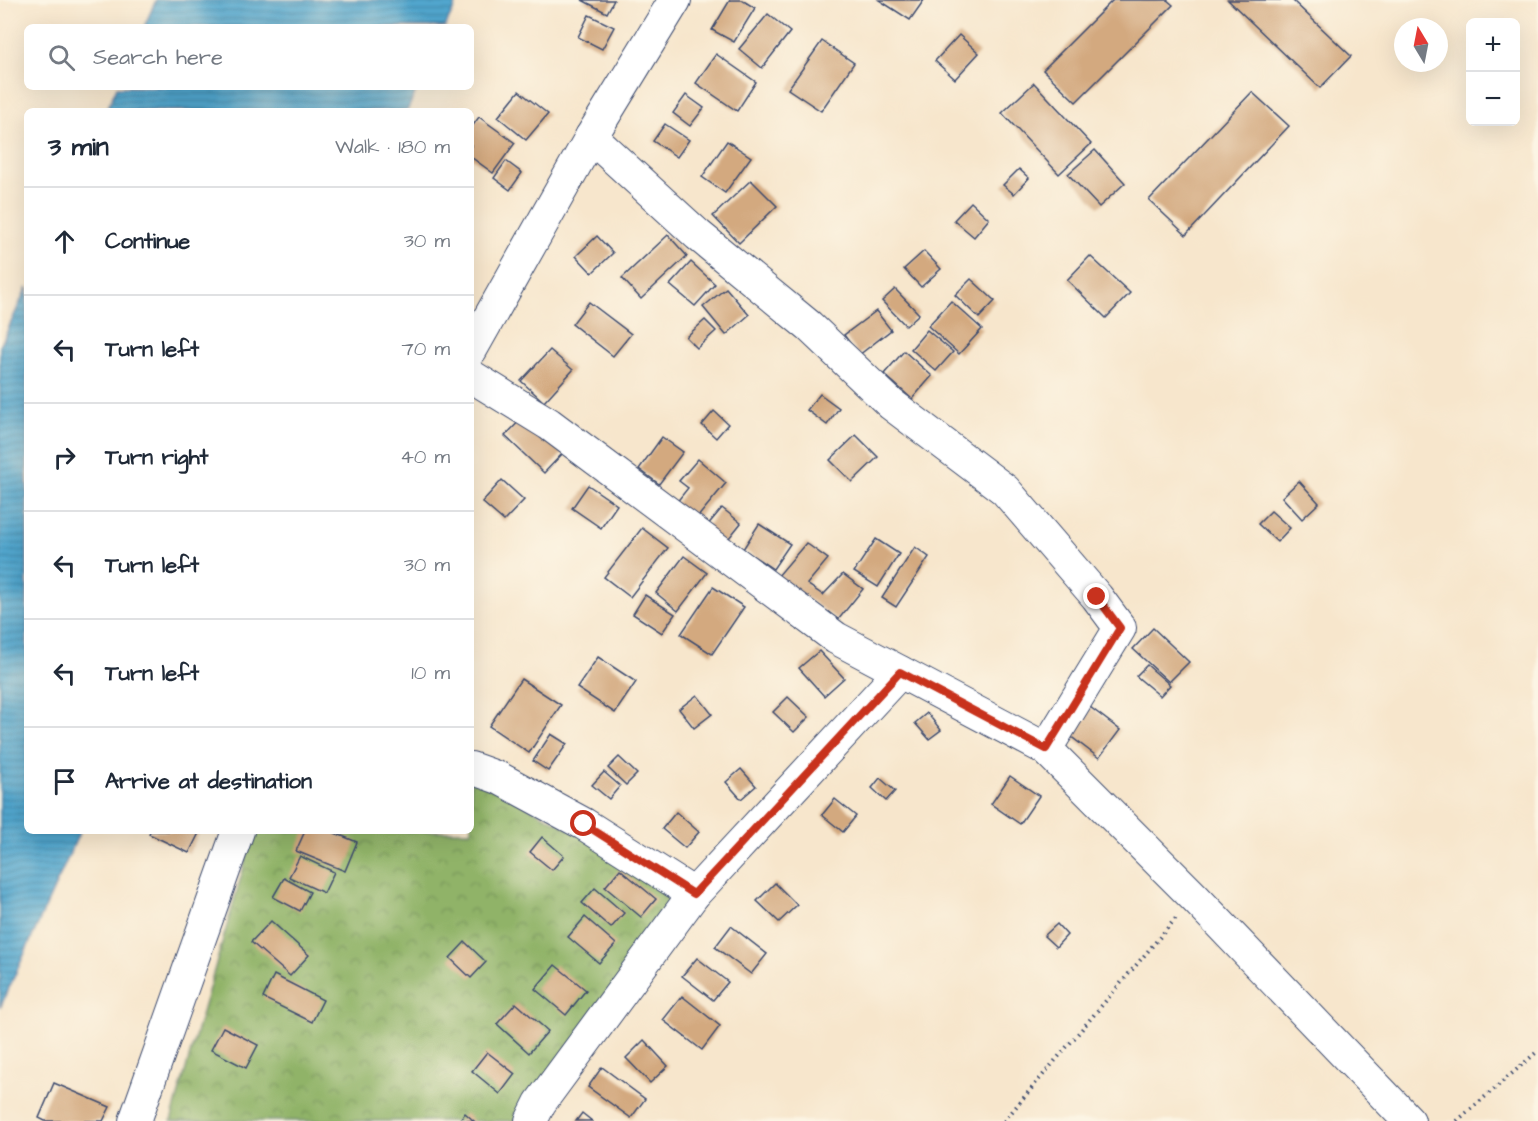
<!DOCTYPE html>
<meta charset="utf-8">
<style>
:root{--surface:#fff;--page:#f2f2f3;--text:#1f2937;--muted:#747a83;--line:#e0e1e3}
body{margin:0;font-family:"Architects Daughter",sans-serif;background:var(--page);color:var(--text)}
.controls{position:absolute;right:18px;top:18px;display:grid;overflow:hidden;border-radius:9px;box-shadow:0 6px 24px #0002}
.controls button{width:54px;height:54px;display:grid;place-items:center;padding:0;border:0;border-bottom:2px solid var(--line);background:var(--surface);color:var(--text);font:30px sans-serif}
.compass{position:absolute;left:1394px;top:18px;width:54px;height:54px;border-radius:50%;background:var(--surface);box-shadow:0 6px 24px #0002;rotate:350deg}
.stop{position:absolute;width:18px;height:18px;margin:-14px;border:4px solid #c8321e;border-radius:50%;background:#fff}
.stop.end{background:#c8321e;border-color:#fff;box-shadow:0 2px 6px #0008}
.list{margin:0;padding:0;list-style:none}
h2{display:flex;justify-content:space-between;align-items:center;height:78px;margin:0;padding:0 24px;font-size:26px}
h2 small{font-size:20px;font-weight:400;color:var(--muted)}
.list li{display:grid;grid-template-columns:39px 1fr auto;gap:18px;align-items:center;box-sizing:border-box;height:108px;padding:0 24px;border-top:2px solid var(--line)}
.list b{display:block;font-size:22px;white-space:nowrap}
.list em{font-size:20px;font-style:normal;color:var(--muted)}
.icon{flex:none;width:33px;height:33px;fill:none;stroke:currentColor;stroke-width:2;stroke-linecap:round;stroke-linejoin:round}
.map{position:relative;flex:none;width:1538px;height:1121px;overflow:hidden}
.search{position:absolute;background:var(--surface);box-shadow:0 6px 24px #0002;left:24px;top:24px;width:450px;height:66px;display:flex;align-items:center;gap:15px;box-sizing:border-box;padding:0 21px;border-radius:9px;color:var(--muted);font-size:22px}
.panel{position:absolute;background:var(--surface);box-shadow:0 6px 24px #0002;left:24px;top:108px;width:450px;height:726px;border-radius:9px}
.map>svg:first-child{display:block}
</style>
<div class="map">
<svg width="1538" height="1121" viewBox="0 0 1538 1121">
<defs>
<pattern id="forest-crowns" width="20" height="18" patternUnits="userSpaceOnUse" patternTransform="scale(1.5)"><rect width="20" height="18" fill="#90b368"/><path d="M2 6a3 3 0 1 1 6 0M12 15a3 3 0 1 1 6 0" fill="none" stroke="#759259"/></pattern>
<pattern id="water-rules" width="6" height="5" patternUnits="userSpaceOnUse" patternTransform="scale(1.5)"><rect width="6" height="5" fill="#51a6cd"/><path d="M0 2.5h6" fill="none" stroke="#4288aa"/></pattern>
</defs>
<rect width="100%" height="100%" fill="#fcf5e5"/>
<filter id="ink" filterUnits="userSpaceOnUse"><feTurbulence type="fractalNoise" baseFrequency=".0167" numOctaves="2"/><feDisplacementMap in="SourceGraphic" scale="12" xChannelSelector="R" yChannelSelector="G"/><feConvolveMatrix kernelMatrix="1 2 1 2 8 2 1 2 1" color-interpolation-filters="sRGB"/></filter>
<filter id="wash" filterUnits="userSpaceOnUse"><feTurbulence type="fractalNoise" baseFrequency=".008" numOctaves="4" result="noise"/><feDisplacementMap in="SourceGraphic" scale="24" xChannelSelector="R" yChannelSelector="G"/><feGaussianBlur stdDeviation="1.35" result="paint"/><feColorMatrix in="noise" values="0 0 0 0 0 0 0 0 0 0 0 0 0 0 0 0 0 1.4 0 .05"/><feComposite in="paint" operator="in"/></filter>
<g filter="url(#wash)">
<rect width="100%" height="100%" fill="#f7e6cc"/>
<polygon fill="url(#forest-crowns)" stroke="#567163" stroke-width="1.5" points="471,777 694,894 526,1121 171,1121 254,831 471,831"/>
<g fill="url(#water-rules)" stroke="#366a96" stroke-width="1.5">
<polygon points="156,0 458,0 445,27 144,27"/>
<polygon points="117,87 418,87 407,111 106,111"/>
<polygon points="27,287 27,831 80,831 0,1008 0,347"/>
</g>
<g id="blocks">
<g fill="#d3a97f">
<polygon points="582,0 614,0 607,13"/>
<polygon points="730,0 742,0 755,8 734,42 712,30"/>
<polygon points="879,0 924,0 910,20"/>
<polygon points="1113,0 1167,0 1173,5 1076,102 1043,70"/>
<polygon points="1228,0 1292,0 1351,56 1320,88"/>
<polygon points="768,14 790,32 762,68 739,49"/>
<polygon points="589,15 614,27 602,49 578,37"/>
<polygon points="959,35 979,53 955,79 935,61"/>
<polygon points="822,41 854,63 821,111 788,89"/>
<polygon points="716,54 756,82 737,111 696,83"/>
<polygon points="1034,83 1091,144 1059,174 1002,113"/>
<polygon points="519,91 548,114 526,140 498,117"/>
<polygon points="1252,92 1289,126 1186,235 1149,200"/>
<polygon points="686,95 704,108 690,126 673,113"/>
<polygon points="479,117 515,143 493,173 471,157 471,128"/>
<polygon points="665,124 689,140 677,157 653,141"/>
<polygon points="727,141 751,157 725,193 702,177"/>
<polygon points="1095,150 1125,183 1099,207 1068,174"/>
<polygon points="506,161 522,173 510,190 494,178"/>
<polygon points="1019,169 1029,178 1014,194 1003,185"/>
<polygon points="751,180 777,206 739,243 713,216"/>
<polygon points="971,202 989,219 974,237 954,220"/>
<polygon points="668,235 687,256 641,299 622,278"/>
<polygon points="597,236 613,253 592,273 576,256"/>
<polygon points="924,251 941,269 921,287 904,269"/>
<polygon points="1090,256 1130,293 1106,318 1067,280"/>
<polygon points="691,262 715,284 695,306 670,285"/>
<polygon points="971,279 995,301 979,318 955,295"/>
<polygon points="726,288 749,315 726,335 703,307"/>
<polygon points="895,289 919,314 906,326 882,301"/>
<polygon points="951,301 982,329 959,354 928,326"/>
<polygon points="589,302 631,334 613,356 572,324"/>
<polygon points="876,311 891,330 859,355 844,335"/>
<polygon points="705,320 716,331 697,348 686,337"/>
<polygon points="927,330 953,352 936,371 911,349"/>
<polygon points="550,350 573,370 544,402 521,381"/>
<polygon points="904,351 932,376 912,399 884,374"/>
<polygon points="820,394 839,408 827,425 807,410"/>
<polygon points="714,411 728,424 716,438 702,425"/>
<polygon points="525,415 564,452 544,473 505,436"/>
<polygon points="856,435 878,457 852,482 830,460"/>
<polygon points="662,437 683,452 659,484 639,469"/>
<polygon points="698,459 726,483 692,524 672,508 688,488 679,481"/>
<polygon points="502,480 524,500 504,521 482,502"/>
<polygon points="1299,481 1319,503 1302,519 1282,497"/>
<polygon points="588,485 617,505 601,528 572,508"/>
<polygon points="722,508 741,523 721,548 701,533"/>
<polygon points="1271,511 1290,528 1277,542 1258,524"/>
<polygon points="759,524 790,544 773,569 743,549"/>
<polygon points="642,528 668,548 630,597 604,577"/>
<polygon points="876,539 899,554 878,587 854,572"/>
<polygon points="806,543 828,559 807,584 823,595 843,574 863,589 838,620 777,577"/>
<polygon points="915,547 929,557 896,607 882,598"/>
<polygon points="684,556 707,573 678,611 656,593"/>
<polygon points="713,587 744,607 712,654 681,634"/>
<polygon points="645,595 675,614 662,633 633,614"/>
<polygon points="1153,628 1189,662 1169,682 1133,649"/>
<polygon points="819,651 844,678 824,696 799,668"/>
<polygon points="598,657 636,682 615,713 577,688"/>
<polygon points="1147,665 1170,685 1160,696 1136,676"/>
<polygon points="521,679 561,705 529,753 489,726"/>
<polygon points="697,695 712,714 694,728 679,709"/>
<polygon points="788,697 809,717 794,732 773,712"/>
<polygon points="1090,707 1120,730 1099,758 1069,735"/>
<polygon points="927,713 941,730 929,739 915,723"/>
<polygon points="551,734 567,744 548,771 533,761"/>
<polygon points="619,757 637,774 626,785 608,768"/>
<polygon points="741,769 756,786 741,799 726,782"/>
<polygon points="604,772 620,786 609,799 592,785"/>
<polygon points="1010,776 1039,796 1020,824 991,804"/>
<polygon points="880,778 895,791 886,801 872,788"/>
<polygon points="835,799 856,816 843,832 822,815"/>
<polygon points="676,812 699,832 685,848 662,829"/>
<polygon points="150,831 200,831 189,853 149,834"/>
<polygon points="305,831 330,831 357,842 345,871 296,851"/>
<polygon points="542,837 564,856 552,870 530,852"/>
<polygon points="300,856 334,872 324,893 289,877"/>
<polygon points="620,869 656,899 641,917 605,887"/>
<polygon points="284,878 310,892 300,911 273,897"/>
<polygon points="775,883 797,905 779,922 757,901"/>
<polygon points="595,888 624,913 611,928 582,903"/>
<polygon points="585,917 616,944 599,963 568,937"/>
<polygon points="271,921 309,955 290,976 251,942"/>
<polygon points="1057,924 1067,935 1056,947 1044,936"/>
<polygon points="731,926 767,954 751,974 715,947"/>
<polygon points="465,942 486,962 471,978 450,958"/>
<polygon points="697,958 728,982 713,1000 682,976"/>
<polygon points="555,965 586,990 566,1015 535,989"/>
<polygon points="274,975 323,1000 312,1022 263,998"/>
<polygon points="682,996 720,1026 702,1050 663,1020"/>
<polygon points="516,1003 548,1031 529,1053 497,1024"/>
<polygon points="223,1027 258,1045 246,1068 211,1050"/>
<polygon points="644,1040 668,1066 650,1083 626,1058"/>
<polygon points="487,1052 515,1074 500,1094 472,1071"/>
<polygon points="602,1067 645,1099 631,1118 588,1087"/>
<polygon points="54,1083 110,1107 103,1121 45,1121 39,1118"/>
<polygon points="465,1113 474,1121 459,1121"/>
<polygon points="582,1113 592,1121 576,1121"/>
</g>
</g>
</g>
<g filter="url(#ink)">
<use href="#blocks" fill-opacity="0" stroke="#3c4a6e" stroke-width="1.5"/>
<g fill="none" stroke-linecap="round" stroke-linejoin="round">
<g stroke="#3c4a6e" stroke-width="34">
<g id="minor">
<polyline points="591,137 698,235 809,326 891,404 1005,490 1097,597 1120,628 1046,749"/>
<polyline points="471,350 591,137 675,0"/>
<polyline points="471,376 549,424 836,638 1046,749 1194,897 1409,1121"/>
<polyline points="471,768 499,778 584,824 694,894"/>
<polyline points="135,1121 238,831"/>
<polyline points="531,1121 540,1103 694,894 900,672"/>
</g>
</g>
<g stroke="#3c4a6e" stroke-width="4" stroke-dasharray="1.5 4.5" stroke-linecap="butt">
<polyline points="1004,1121 1176,918"/>
<polyline points="1457,1121 1538,1051"/>
</g>
<use href="#minor" stroke="#fff" stroke-width="32"/>
</g>
</g>
<g fill="none" stroke-linecap="round" stroke-linejoin="round" filter="url(#ink)">
<polyline stroke="#c8321e" stroke-width="8" points="584,824 694,894 900,672 1046,749 1120,628 1097,597"/>
</g>
</svg>
<div class="controls">
<button>+</button>
<button>−</button>
</div>
<svg class="compass" viewBox="-18 -18 36 36"><path d="M0-13l5 13h-10z" fill="#e53935"/><path d="M0 13l5-13h-10z" fill="#747a83"/></svg>
<div class="stop" style="left:584px;top:824px"></div>
<div class="stop end" style="left:1097px;top:597px"></div>
<div class="search"><svg class="icon" aria-label="search" viewBox="0 0 24 24"><circle cx="10" cy="10" r="6"/><path d="M15 15l6 6"/></svg>Search here</div>
<section class="panel">
<h2>3 min<small>Walk · 180 m</small></h2>
<ul class="list">
<li><svg class="icon" aria-label="ahead" viewBox="0 0 24 24"><path d="M12 20V5M6 11l6-6 6 6"/></svg><div><b>Continue</b></div><em>30 m</em></li>
<li><svg class="icon" aria-label="left" viewBox="0 0 24 24"><path d="M17 20v-9H6M10 6l-5 5 5 5"/></svg><div><b>Turn left</b></div><em>70 m</em></li>
<li><svg class="icon" aria-label="right" viewBox="0 0 24 24"><path d="M7 20v-9h11M14 6l5 5-5 5"/></svg><div><b>Turn right</b></div><em>40 m</em></li>
<li><svg class="icon" aria-label="left" viewBox="0 0 24 24"><path d="M17 20v-9H6M10 6l-5 5 5 5"/></svg><div><b>Turn left</b></div><em>30 m</em></li>
<li><svg class="icon" aria-label="left" viewBox="0 0 24 24"><path d="M17 20v-9H6M10 6l-5 5 5 5"/></svg><div><b>Turn left</b></div><em>10 m</em></li>
<li><svg class="icon" aria-label="arrive" viewBox="0 0 24 24"><path d="M6 21V4h12l-3 4 3 4H6"/></svg><div><b>Arrive at destination</b></div></li>
</ul>
</section>
</div>
